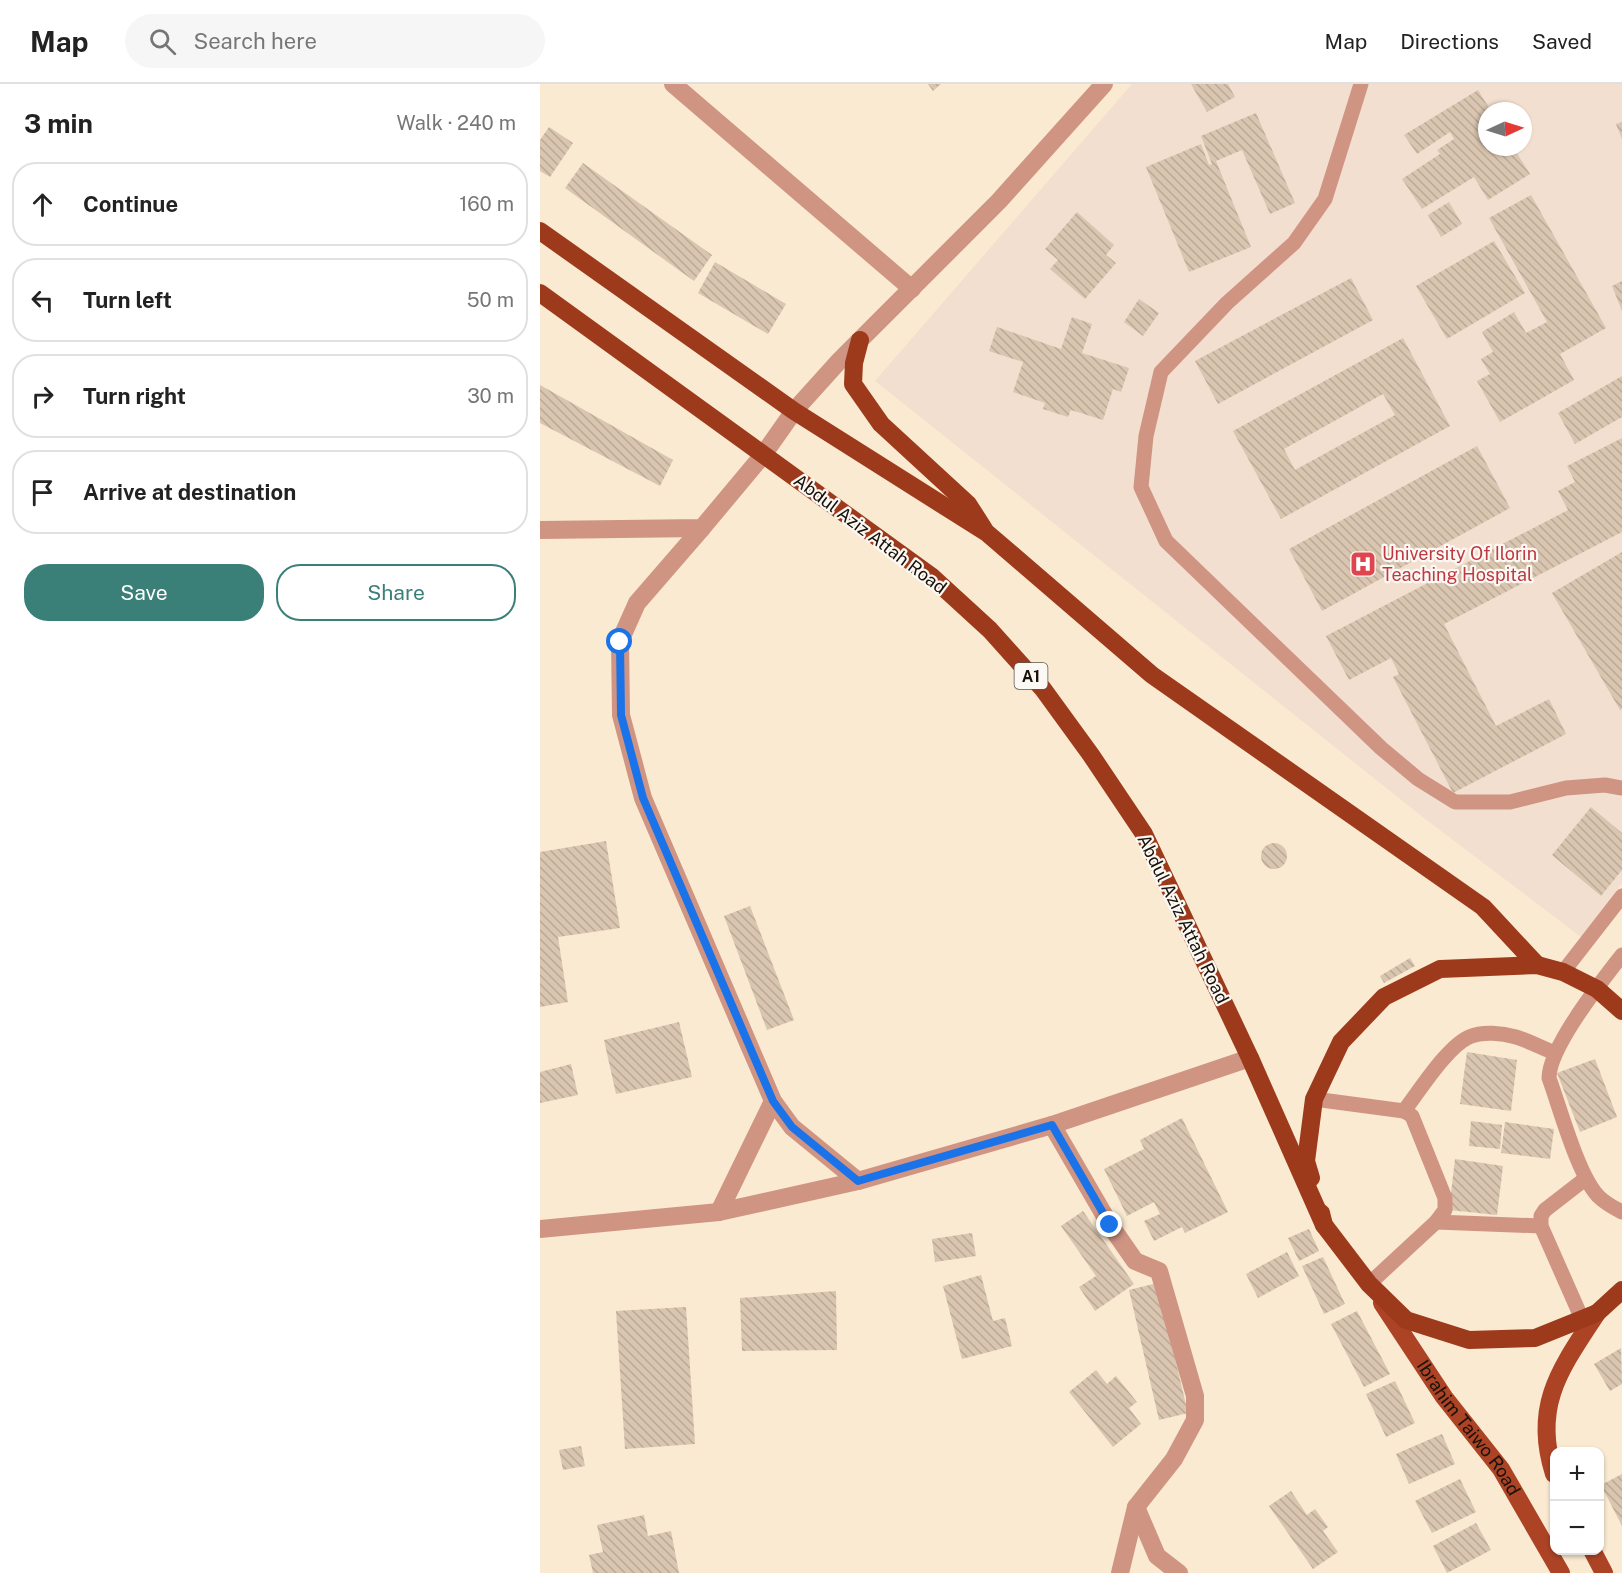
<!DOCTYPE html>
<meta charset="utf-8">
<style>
:root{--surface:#fff;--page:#f6f6f6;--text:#222;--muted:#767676;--line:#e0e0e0;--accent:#3a8079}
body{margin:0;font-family:"Public Sans",sans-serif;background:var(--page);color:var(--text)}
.controls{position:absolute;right:18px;bottom:18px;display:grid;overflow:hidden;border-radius:12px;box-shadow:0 2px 4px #0004}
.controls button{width:54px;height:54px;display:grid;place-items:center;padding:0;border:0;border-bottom:2px solid var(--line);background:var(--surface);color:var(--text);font:30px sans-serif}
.compass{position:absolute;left:938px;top:18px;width:54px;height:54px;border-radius:50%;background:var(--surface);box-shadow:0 2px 4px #0004;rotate:86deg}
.stop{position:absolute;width:18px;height:18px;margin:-14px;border:4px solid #1a73e8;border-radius:50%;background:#fff}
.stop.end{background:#1a73e8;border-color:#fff;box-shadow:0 2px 6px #0008}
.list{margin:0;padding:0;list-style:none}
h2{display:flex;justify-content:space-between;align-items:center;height:78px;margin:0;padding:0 24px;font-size:26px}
h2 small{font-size:20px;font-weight:400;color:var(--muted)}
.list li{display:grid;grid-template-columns:39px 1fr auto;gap:18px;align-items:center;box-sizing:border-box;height:84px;margin:0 12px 12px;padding:0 12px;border:2px solid var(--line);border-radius:24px}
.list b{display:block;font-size:22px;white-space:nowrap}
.list em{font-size:20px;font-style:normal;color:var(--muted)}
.actions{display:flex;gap:12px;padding:18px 24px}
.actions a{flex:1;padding:14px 0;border:2px solid var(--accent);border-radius:24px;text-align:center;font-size:21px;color:var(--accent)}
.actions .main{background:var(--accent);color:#fff}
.icon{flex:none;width:33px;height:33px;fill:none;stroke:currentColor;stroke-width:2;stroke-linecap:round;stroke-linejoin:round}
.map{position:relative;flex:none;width:1082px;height:1489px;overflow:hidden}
header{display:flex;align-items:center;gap:36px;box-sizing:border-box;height:84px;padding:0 30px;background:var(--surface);border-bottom:2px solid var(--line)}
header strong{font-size:28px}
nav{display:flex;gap:33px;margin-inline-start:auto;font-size:21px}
.search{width:420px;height:54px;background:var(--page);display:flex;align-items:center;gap:15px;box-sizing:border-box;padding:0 21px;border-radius:33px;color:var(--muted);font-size:22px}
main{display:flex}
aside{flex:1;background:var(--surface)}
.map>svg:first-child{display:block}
</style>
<header>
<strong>Map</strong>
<div class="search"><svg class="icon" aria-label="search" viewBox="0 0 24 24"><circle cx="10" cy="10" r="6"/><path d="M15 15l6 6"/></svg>Search here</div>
<nav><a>Map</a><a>Directions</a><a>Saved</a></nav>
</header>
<main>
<aside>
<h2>3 min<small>Walk · 240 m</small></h2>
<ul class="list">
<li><svg class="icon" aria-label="ahead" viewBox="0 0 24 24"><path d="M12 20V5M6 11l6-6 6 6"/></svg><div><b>Continue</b></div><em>160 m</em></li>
<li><svg class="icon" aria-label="left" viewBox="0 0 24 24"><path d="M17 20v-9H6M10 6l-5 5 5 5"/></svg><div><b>Turn left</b></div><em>50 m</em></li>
<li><svg class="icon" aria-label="right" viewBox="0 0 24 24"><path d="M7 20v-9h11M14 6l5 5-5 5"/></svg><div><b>Turn right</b></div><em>30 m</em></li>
<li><svg class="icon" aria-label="arrive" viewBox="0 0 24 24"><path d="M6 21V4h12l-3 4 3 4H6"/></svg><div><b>Arrive at destination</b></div></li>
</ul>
<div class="actions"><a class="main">Save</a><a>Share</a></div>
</aside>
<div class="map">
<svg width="1082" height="1489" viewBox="0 0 1082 1489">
<defs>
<pattern id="building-back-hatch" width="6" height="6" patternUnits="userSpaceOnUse" patternTransform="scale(1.5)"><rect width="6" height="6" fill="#dac6b0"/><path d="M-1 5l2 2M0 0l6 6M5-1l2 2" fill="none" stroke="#baa996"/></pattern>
</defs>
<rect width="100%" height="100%" fill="#faead1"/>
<path fill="#f2dfcf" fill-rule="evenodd" d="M592 0H1082V799L1041 853 884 734 335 297ZM947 27H983V63H947Z"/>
<g fill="url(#building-back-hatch)" fill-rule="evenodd">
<polygon points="388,0 401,0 393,7"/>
<polygon points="651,0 688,0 695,13 667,28"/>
<polygon points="938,6 951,27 947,27 947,63 973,63 990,90 948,116 934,93 882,125 862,95 900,70 897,66 914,55 910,48 877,70 864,51"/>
<polygon points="716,29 755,119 730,130 702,66 676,77 711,163 649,188 606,83 661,60 669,81 672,80 661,52"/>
<polygon points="1082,38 1082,55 1076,40"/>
<polygon points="9,43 33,59 10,93 0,87 0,56"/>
<polygon points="43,79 172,171 154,197 25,104"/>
<polygon points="991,111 1066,244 1020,270 1034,296 960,338 937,297 950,290 941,275 953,268 942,248 974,228 986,249 1007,238 949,134"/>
<polygon points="909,118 922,140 901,153 888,131"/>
<polygon points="537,128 574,161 566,171 576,179 545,215 510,185 518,176 505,165"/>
<polygon points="954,157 985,209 907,255 876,202"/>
<polygon points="175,178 246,220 228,250 158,209"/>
<polygon points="811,194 833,236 678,320 655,277"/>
<polygon points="1082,197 1082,227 1072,202"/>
<polygon points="599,215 619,229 603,252 584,238"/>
<polygon points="532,233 552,240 542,269 589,284 581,308 573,305 563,336 531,326 528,333 503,325 505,319 473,308 483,278 449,267 457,243 521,265"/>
<path d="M863 254 910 342 741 435 693 347ZM843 310 855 331 755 386 744 365Z"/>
<polygon points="1082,292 1082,333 1035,360 1018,329"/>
<polygon points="0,301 133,376 120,402 0,339"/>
<polygon points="1082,354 1082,448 904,540 956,642 1009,615 1026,650 913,709 853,593 859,590 851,574 809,596 786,552 1028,426 1018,407 1035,398 1027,382"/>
<polygon points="937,362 970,424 782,527 749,465"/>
<polygon points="1082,468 1082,625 1080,626 1012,509"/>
<polygon points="1051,723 1082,749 1082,786 1061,812 1012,771"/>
<polygon points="66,757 80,844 18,853 28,918 0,923 0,768"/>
<circle cx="734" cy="772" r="13"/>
<polygon points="210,822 254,936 227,946 184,832"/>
<polygon points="870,874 875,882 844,899 840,892"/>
<polygon points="139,938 152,993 76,1010 64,956"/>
<polygon points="927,968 977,976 971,1027 920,1020"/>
<polygon points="1055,975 1077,1033 1040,1048 1017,989"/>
<polygon points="31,980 38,1011 0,1019 0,988"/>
<polygon points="642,1034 688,1128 645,1149 642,1143 614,1157 604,1137 620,1130 614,1118 587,1132 564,1085 604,1065 600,1056"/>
<polygon points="931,1037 962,1041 960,1065 929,1062"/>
<polygon points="965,1038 1014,1045 1010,1075 961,1069"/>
<polygon points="915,1075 963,1082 957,1131 909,1126"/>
<polygon points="543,1127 594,1200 555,1227 539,1203 556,1192 521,1142"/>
<polygon points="769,1145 779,1167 759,1177 748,1154"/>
<polygon points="432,1149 436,1172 395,1178 392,1155"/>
<polygon points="747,1168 759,1192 718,1214 706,1190"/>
<polygon points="783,1173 805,1220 784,1230 762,1182"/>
<polygon points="441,1191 453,1237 465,1234 472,1262 422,1275 403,1202"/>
<polygon points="617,1199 648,1329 619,1336 589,1206"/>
<polygon points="296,1207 297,1266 202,1267 200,1214"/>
<polygon points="146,1223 155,1360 85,1365 76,1227"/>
<polygon points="817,1227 850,1290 824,1303 791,1240"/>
<polygon points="1081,1264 1082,1300 1070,1307 1054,1280"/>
<polygon points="556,1286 567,1300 576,1292 597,1318 589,1324 601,1340 573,1363 529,1308"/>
<polygon points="855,1297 875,1339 846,1353 826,1310"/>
<polygon points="902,1350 915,1380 869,1400 856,1370"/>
<polygon points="41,1362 45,1382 23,1386 19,1366"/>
<polygon points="1082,1390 1082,1442 1061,1401"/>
<polygon points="920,1395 936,1428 892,1449 875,1417"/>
<polygon points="751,1407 767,1431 775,1425 788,1443 783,1447 798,1468 773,1485 729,1422"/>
<polygon points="104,1431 108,1452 131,1447 139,1489 53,1489 49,1471 63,1468 57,1441"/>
<polygon points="936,1439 951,1466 907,1489 893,1462"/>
</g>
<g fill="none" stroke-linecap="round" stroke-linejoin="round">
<g stroke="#d09483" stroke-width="15">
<polyline points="821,0 785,115 754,159 687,219 621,288 606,352 601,403 626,457 841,664 878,695 915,718 970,718 1026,704 1065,701 1082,704"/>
<path d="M1082 871C1062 897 1009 963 1009 994 1020 1024 1038 1091 1058 1112 1065 1119 1074 1124 1082 1128"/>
<polyline points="1023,888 1082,812"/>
<polyline points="774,1015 864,1027 872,1032 905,1114 905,1126 896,1138 829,1200"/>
<path d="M864 1027C880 1006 907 963 929 953 943 947 962 949 976 953 989 957 1002 964 1015 969"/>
<polyline points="896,1138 1001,1142"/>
<polyline points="1042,1235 1001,1142 1001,1132 1005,1126 1045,1095"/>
</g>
<g stroke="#d09483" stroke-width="18">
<polyline points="133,0 372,205"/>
<polyline points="162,444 97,519 80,557 81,631 103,714 233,1017 252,1043 318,1097"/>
<polyline points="0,446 162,444 223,371 254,327 300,276 459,117 564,0"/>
<polyline points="512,1041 570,1141 595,1177 619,1187 655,1312 655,1336 634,1375 596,1423 580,1489"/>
<polyline points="179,1128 233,1017"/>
<polyline points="0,1145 179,1128 318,1097 512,1041 710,974"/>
<polyline points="596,1423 617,1472 639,1489"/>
</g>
<g stroke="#ac4325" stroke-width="18">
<path id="s1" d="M842 1219 904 1313 961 1385 1021 1489"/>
<path d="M1014 1390C992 1321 1021 1284 1057 1229"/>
<polyline points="1052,1466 1064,1489"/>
</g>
<g stroke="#9e3a1c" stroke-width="18">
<polyline points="0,147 254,327 447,449 612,591 943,823 997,881"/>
<polyline points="0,209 391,492 450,546 503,605 551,671 604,750 710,974 784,1141"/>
<polyline points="320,256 314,279 313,300 341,340 428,420 444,445"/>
<polyline points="771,1094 766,1077 774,1015 801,958 844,913 900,885 997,881 1023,888 1057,905 1082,927"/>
<polyline points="781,1129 784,1141 829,1200 866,1236 929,1256 995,1254 1057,1229 1082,1206"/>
</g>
</g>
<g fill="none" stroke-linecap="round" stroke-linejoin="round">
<polyline stroke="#1a73e8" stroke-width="8" points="80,558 81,631 103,714 233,1017 252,1043 318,1097 512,1041 570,1141"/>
</g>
<defs>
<g id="hospital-square" transform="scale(1.35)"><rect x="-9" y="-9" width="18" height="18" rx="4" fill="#e0444e" stroke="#fcf9f4"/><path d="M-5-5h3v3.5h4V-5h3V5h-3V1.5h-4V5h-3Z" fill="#fff"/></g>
</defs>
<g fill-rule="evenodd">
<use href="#hospital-square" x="823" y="480"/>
</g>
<g text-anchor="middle" stroke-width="4.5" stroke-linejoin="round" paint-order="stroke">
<rect fill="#fcf9f4" stroke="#5c5750" stroke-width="1.5" x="474.5" y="579" width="33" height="26" rx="4.5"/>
<g font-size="16" font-weight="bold" fill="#18120a">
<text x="491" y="598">A1</text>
</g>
<g font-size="18" fill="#18120a" stroke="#fcf9f4">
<text transform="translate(330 450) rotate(37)" y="6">Abdul Aziz Attah Road</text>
<text transform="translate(643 835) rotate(64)" y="6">Abdul Aziz Attah Road</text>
<text dy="6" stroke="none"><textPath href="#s1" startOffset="152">Ibrahim Taiwo Road</textPath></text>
</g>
<g font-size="18" fill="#be3a42" stroke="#fcf9f4" text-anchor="start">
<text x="842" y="476">University Of Ilorin<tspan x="842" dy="21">Teaching Hospital</tspan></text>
</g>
</g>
</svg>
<div class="controls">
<button>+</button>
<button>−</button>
</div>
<svg class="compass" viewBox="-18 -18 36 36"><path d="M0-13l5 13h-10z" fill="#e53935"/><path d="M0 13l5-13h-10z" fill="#767676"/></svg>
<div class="stop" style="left:80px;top:558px"></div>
<div class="stop end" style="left:570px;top:1141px"></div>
</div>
</main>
